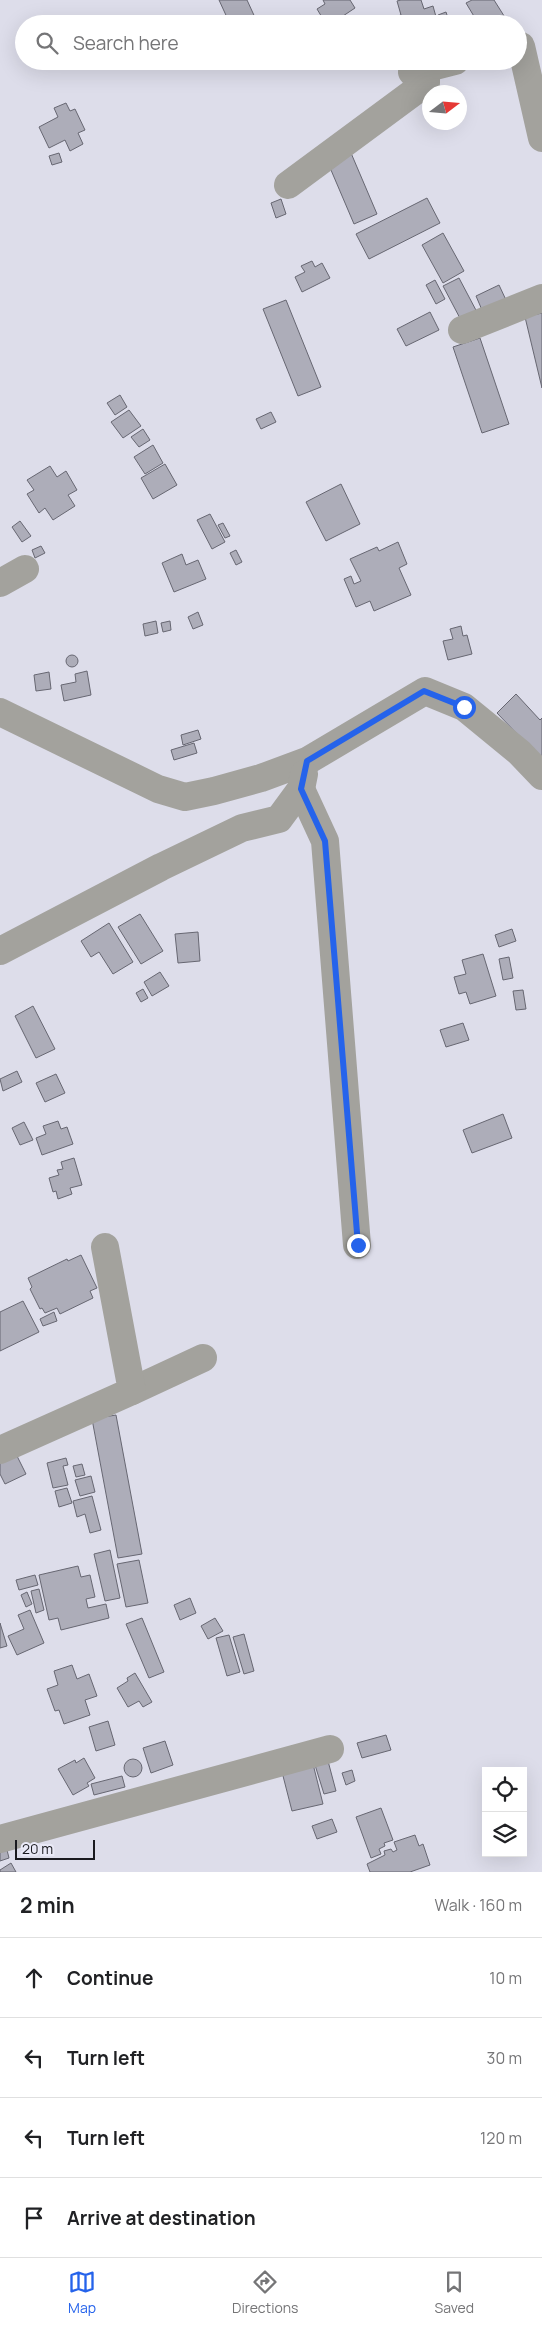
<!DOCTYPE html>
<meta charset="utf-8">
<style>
:root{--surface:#fff;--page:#f2f2f2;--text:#202124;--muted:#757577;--line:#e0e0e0;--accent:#2563eb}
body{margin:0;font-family:Manrope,sans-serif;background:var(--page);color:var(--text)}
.controls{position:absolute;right:15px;bottom:15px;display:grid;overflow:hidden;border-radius:0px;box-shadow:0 5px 20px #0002}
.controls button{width:45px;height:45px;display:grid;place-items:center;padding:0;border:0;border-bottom:1px solid var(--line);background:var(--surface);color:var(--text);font:25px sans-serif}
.compass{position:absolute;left:422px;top:85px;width:45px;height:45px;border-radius:50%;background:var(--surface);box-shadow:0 5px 20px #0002;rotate:74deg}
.scale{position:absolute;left:15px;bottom:12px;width:80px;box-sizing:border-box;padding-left:5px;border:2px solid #1a1a1f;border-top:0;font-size:14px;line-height:18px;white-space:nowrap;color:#1a1a1f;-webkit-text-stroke:4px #eaeaf7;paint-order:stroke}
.stop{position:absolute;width:15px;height:15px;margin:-11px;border:4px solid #2563eb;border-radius:50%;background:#fff}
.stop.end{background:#2563eb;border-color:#fff;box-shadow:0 1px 5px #0008}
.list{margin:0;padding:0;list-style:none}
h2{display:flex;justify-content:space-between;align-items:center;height:65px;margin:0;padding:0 20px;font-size:21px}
h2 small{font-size:16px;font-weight:400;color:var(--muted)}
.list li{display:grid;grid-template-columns:32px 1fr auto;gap:15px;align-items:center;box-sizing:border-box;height:80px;padding:0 20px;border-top:1px solid var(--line)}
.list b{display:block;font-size:19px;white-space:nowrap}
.list em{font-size:16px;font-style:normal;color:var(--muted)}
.icon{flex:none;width:28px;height:28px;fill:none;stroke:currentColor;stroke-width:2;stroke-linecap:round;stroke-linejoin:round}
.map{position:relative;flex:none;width:542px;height:1872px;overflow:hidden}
.search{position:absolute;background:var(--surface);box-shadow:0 5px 20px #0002;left:15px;right:15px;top:15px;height:55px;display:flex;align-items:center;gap:12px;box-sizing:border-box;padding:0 18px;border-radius:28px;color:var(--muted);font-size:19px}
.sheet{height:385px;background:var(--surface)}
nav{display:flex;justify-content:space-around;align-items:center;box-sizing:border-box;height:70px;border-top:1px solid var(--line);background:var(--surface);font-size:14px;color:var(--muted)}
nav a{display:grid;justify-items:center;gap:2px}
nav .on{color:var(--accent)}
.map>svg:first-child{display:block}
</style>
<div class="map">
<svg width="542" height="1872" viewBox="0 0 542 1872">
<rect width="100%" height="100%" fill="#ddddea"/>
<g fill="#adadb9" stroke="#676772">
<polygon points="219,0 247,0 258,24 230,24"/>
<polygon points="323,0 350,0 355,8 331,24 326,24 317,9 325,4"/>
<polygon points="401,0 421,0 424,9 433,6 438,24 388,24 387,19 401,15 397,1"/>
<polygon points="472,0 494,0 506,19 499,24 492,24 488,18 478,23 466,3"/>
<polygon points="446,12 450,24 441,24 438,15"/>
<polygon points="66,103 70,111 75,109 85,130 78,133 83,144 70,151 65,140 49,148 39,127 58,117 54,108"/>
<polygon points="59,153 62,162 52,165 49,156"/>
<polygon points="351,153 377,214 354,224 328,163"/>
<polygon points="427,198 440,223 369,259 356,234"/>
<polygon points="281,199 286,214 276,218 271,203"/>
<polygon points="443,233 464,271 443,283 422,245"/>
<polygon points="312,261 315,267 322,263 330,278 302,292 295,277 305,272 301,266"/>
<polygon points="459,278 478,314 462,322 443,286"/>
<polygon points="435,280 445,299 436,304 426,285"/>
<polygon points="499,285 506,300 482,310 476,296"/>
<polygon points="286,300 321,387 298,396 263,309"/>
<polygon points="430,312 439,330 406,346 397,329"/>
<polygon points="542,313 542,388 525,317"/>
<polygon points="480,338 509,424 482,433 453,347"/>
<polygon points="120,395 127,407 115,415 107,403"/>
<polygon points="129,410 141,426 123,438 111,422"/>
<polygon points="271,412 276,422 261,429 256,419"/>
<polygon points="143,429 150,440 139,447 131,437"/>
<polygon points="153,445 163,463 145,474 134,457"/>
<polygon points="165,464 177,485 153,499 141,478"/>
<polygon points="50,466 57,477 66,471 77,490 68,495 75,506 53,520 45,508 39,513 27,494 34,490 27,480"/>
<polygon points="341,484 360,524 326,541 306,502"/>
<polygon points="210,514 225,542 212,549 197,520"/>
<polygon points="20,521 31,536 22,542 12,527"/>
<polygon points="223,523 230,536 225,538 218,525"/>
<polygon points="398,542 407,564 399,568 411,595 374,611 370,601 356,607 344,579 351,576 354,584 361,581 350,559 377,547 379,551"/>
<polygon points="41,546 45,553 35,558 32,550"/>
<polygon points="236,550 242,562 236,565 230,553"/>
<polygon points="182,554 186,565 198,560 206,579 174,592 162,563"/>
<polygon points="198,612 203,625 193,629 188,617"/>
<polygon points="156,621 158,633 145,636 143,624"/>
<polygon points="170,621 171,630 163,632 161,623"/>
<polygon points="461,626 463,636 467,635 472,654 448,660 443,641 453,639 450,629"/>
<circle cx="72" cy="661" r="6"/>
<polygon points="87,671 91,695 64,701 61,685 76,682 75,674"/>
<polygon points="49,672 51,689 36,691 34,675"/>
<polygon points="516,694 540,720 542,718 542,760 497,713"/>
<polygon points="198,730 201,739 183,745 181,735"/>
<polygon points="194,743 197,753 174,760 171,750"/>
<polygon points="140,914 163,951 141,964 118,927"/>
<polygon points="109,923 133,962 113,974 99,952 91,957 81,941"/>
<polygon points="512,929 516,941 499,947 495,935"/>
<polygon points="198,932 200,961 178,963 175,934"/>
<polygon points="483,954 496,996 470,1004 466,992 459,994 454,977 466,974 462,960"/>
<polygon points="509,957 513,978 503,980 499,959"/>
<polygon points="160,972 169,986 152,996 144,982"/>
<polygon points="143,989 148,998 141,1002 136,993"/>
<polygon points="523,990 526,1009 516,1010 513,991"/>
<polygon points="33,1006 55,1049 36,1058 15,1016"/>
<polygon points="463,1023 469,1040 446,1047 440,1030"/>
<polygon points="17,1071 22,1082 3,1091 0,1079"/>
<polygon points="56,1074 65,1093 45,1102 36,1083"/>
<polygon points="503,1114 512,1138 472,1153 463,1130"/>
<polygon points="58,1121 61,1129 67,1127 73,1144 42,1155 36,1138 46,1134 43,1126"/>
<polygon points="24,1122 33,1140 20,1145 12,1128"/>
<polygon points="74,1158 82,1185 70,1188 72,1194 58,1199 56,1191 53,1192 49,1178 59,1175 57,1170 63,1169 61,1162"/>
<polygon points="81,1255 97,1288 90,1291 93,1298 60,1314 57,1308 45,1313 42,1308 40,1309 30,1289 32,1287 28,1278 67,1259 68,1261"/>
<polygon points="23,1301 39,1332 0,1351 0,1312"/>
<polygon points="54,1312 57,1321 43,1326 40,1319"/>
<polygon points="116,1415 142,1554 118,1558 92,1419"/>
<polygon points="17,1456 26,1474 5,1484 0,1474 0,1463"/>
<polygon points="66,1458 68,1465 63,1466 68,1485 53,1488 47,1463"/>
<polygon points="82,1464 85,1475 76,1477 73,1466"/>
<polygon points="91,1476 95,1492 80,1496 75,1480"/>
<polygon points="67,1488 72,1503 59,1507 55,1491"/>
<polygon points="92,1496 101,1530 90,1533 85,1514 77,1517 73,1501"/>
<polygon points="110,1550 120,1598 105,1601 94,1554"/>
<polygon points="139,1560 148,1603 126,1607 117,1564"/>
<polygon points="78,1566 81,1577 90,1575 95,1597 86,1599 88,1608 106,1604 109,1618 61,1630 58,1618 49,1620 39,1575"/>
<polygon points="35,1575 38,1585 19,1590 16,1580"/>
<polygon points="39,1589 44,1610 36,1613 31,1591"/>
<polygon points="27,1592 32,1604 26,1607 21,1595"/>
<polygon points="190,1598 196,1613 180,1620 174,1605"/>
<polygon points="30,1610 44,1643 17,1655 8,1636 24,1629 18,1615"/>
<polygon points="142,1618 164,1672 149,1678 126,1624"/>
<polygon points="215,1618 223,1631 208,1639 201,1626"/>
<polygon points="0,1623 7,1646 0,1648"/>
<polygon points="244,1634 254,1671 244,1674 233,1637"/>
<polygon points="229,1635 240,1672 227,1676 216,1638"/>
<polygon points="72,1665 77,1679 89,1674 97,1696 85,1700 90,1715 64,1724 59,1710 55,1711 47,1689 58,1685 54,1671"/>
<polygon points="135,1673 152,1702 143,1707 139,1701 128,1707 117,1688 128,1681 127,1678"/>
<polygon points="108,1721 115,1745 96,1751 89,1727"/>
<polygon points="386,1735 391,1750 362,1758 357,1743"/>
<polygon points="165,1741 173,1765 151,1773 143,1748"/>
<polygon points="84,1758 95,1778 87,1783 89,1786 73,1795 58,1769 75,1760 76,1763"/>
<circle cx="133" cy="1768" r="9"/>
<polygon points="328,1761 336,1791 324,1794 315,1765"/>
<polygon points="313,1764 323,1804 292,1811 282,1772"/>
<polygon points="352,1770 355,1781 346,1785 342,1773"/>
<polygon points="122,1776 125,1787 94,1795 91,1784"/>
<polygon points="381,1808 393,1840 384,1843 385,1846 379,1849 381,1854 371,1858 356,1817"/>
<polygon points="332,1819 337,1832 317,1839 312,1826"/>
<polygon points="415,1835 419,1846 423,1844 430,1865 410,1872 370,1872 367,1864 385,1855 384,1851 391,1849 393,1852 397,1850 394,1842"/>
<polygon points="6,1846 9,1858 0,1861 0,1848"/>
<polygon points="11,1863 16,1872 0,1872 0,1870"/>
</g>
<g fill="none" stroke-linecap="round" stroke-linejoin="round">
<g stroke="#a3a29d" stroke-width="28">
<polyline points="518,46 521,46 542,138"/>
<polyline points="412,72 455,61"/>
<polyline points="288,185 426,83 426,68"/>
<polyline points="462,330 542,298"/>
<polyline points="0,583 25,569"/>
<polyline points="0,712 158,789 185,797 214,791 261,778 307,761 425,691 464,707 519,752 542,776"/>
<polyline points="301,789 325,841 357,1245"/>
<polyline points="0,951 161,867 242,828 279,819 301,789 304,774"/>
<polyline points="132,1391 203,1358"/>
<polyline points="0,1450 132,1391 105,1247"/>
<polyline points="0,1839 330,1749"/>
</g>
</g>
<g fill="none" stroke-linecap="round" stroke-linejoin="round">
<polyline stroke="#2563eb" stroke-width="6" points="358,1245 325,841 301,789 307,761 424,691 464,707"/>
</g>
</svg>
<div class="controls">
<button><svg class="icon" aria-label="locate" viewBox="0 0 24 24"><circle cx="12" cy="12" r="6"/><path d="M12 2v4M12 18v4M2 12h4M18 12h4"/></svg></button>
<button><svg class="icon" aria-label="layers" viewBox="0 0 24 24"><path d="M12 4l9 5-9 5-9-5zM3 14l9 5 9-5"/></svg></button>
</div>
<svg class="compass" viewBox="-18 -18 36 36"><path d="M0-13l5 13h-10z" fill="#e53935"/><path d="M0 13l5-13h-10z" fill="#757577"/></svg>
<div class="scale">20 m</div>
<div class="stop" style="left:464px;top:707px"></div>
<div class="stop end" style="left:358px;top:1245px"></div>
<div class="search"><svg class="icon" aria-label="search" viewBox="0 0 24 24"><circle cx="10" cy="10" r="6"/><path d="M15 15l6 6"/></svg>Search here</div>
</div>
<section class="sheet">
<h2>2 min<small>Walk · 160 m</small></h2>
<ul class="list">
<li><svg class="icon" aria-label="ahead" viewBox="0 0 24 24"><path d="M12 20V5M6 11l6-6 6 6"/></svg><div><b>Continue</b></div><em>10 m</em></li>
<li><svg class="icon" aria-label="left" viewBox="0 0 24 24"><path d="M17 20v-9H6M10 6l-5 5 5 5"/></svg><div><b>Turn left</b></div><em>30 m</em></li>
<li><svg class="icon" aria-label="left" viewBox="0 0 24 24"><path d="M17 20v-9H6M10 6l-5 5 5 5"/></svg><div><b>Turn left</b></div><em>120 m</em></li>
<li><svg class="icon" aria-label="arrive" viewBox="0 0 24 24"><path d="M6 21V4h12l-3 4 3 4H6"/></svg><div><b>Arrive at destination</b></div></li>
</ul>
</section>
<nav>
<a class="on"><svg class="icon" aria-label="map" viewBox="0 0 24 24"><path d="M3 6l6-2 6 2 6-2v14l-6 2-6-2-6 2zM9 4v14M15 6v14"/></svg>Map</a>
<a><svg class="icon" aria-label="directions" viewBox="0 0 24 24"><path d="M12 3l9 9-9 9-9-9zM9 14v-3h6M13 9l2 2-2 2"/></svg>Directions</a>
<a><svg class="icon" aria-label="saved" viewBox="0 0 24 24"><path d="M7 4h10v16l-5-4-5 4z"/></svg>Saved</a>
</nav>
